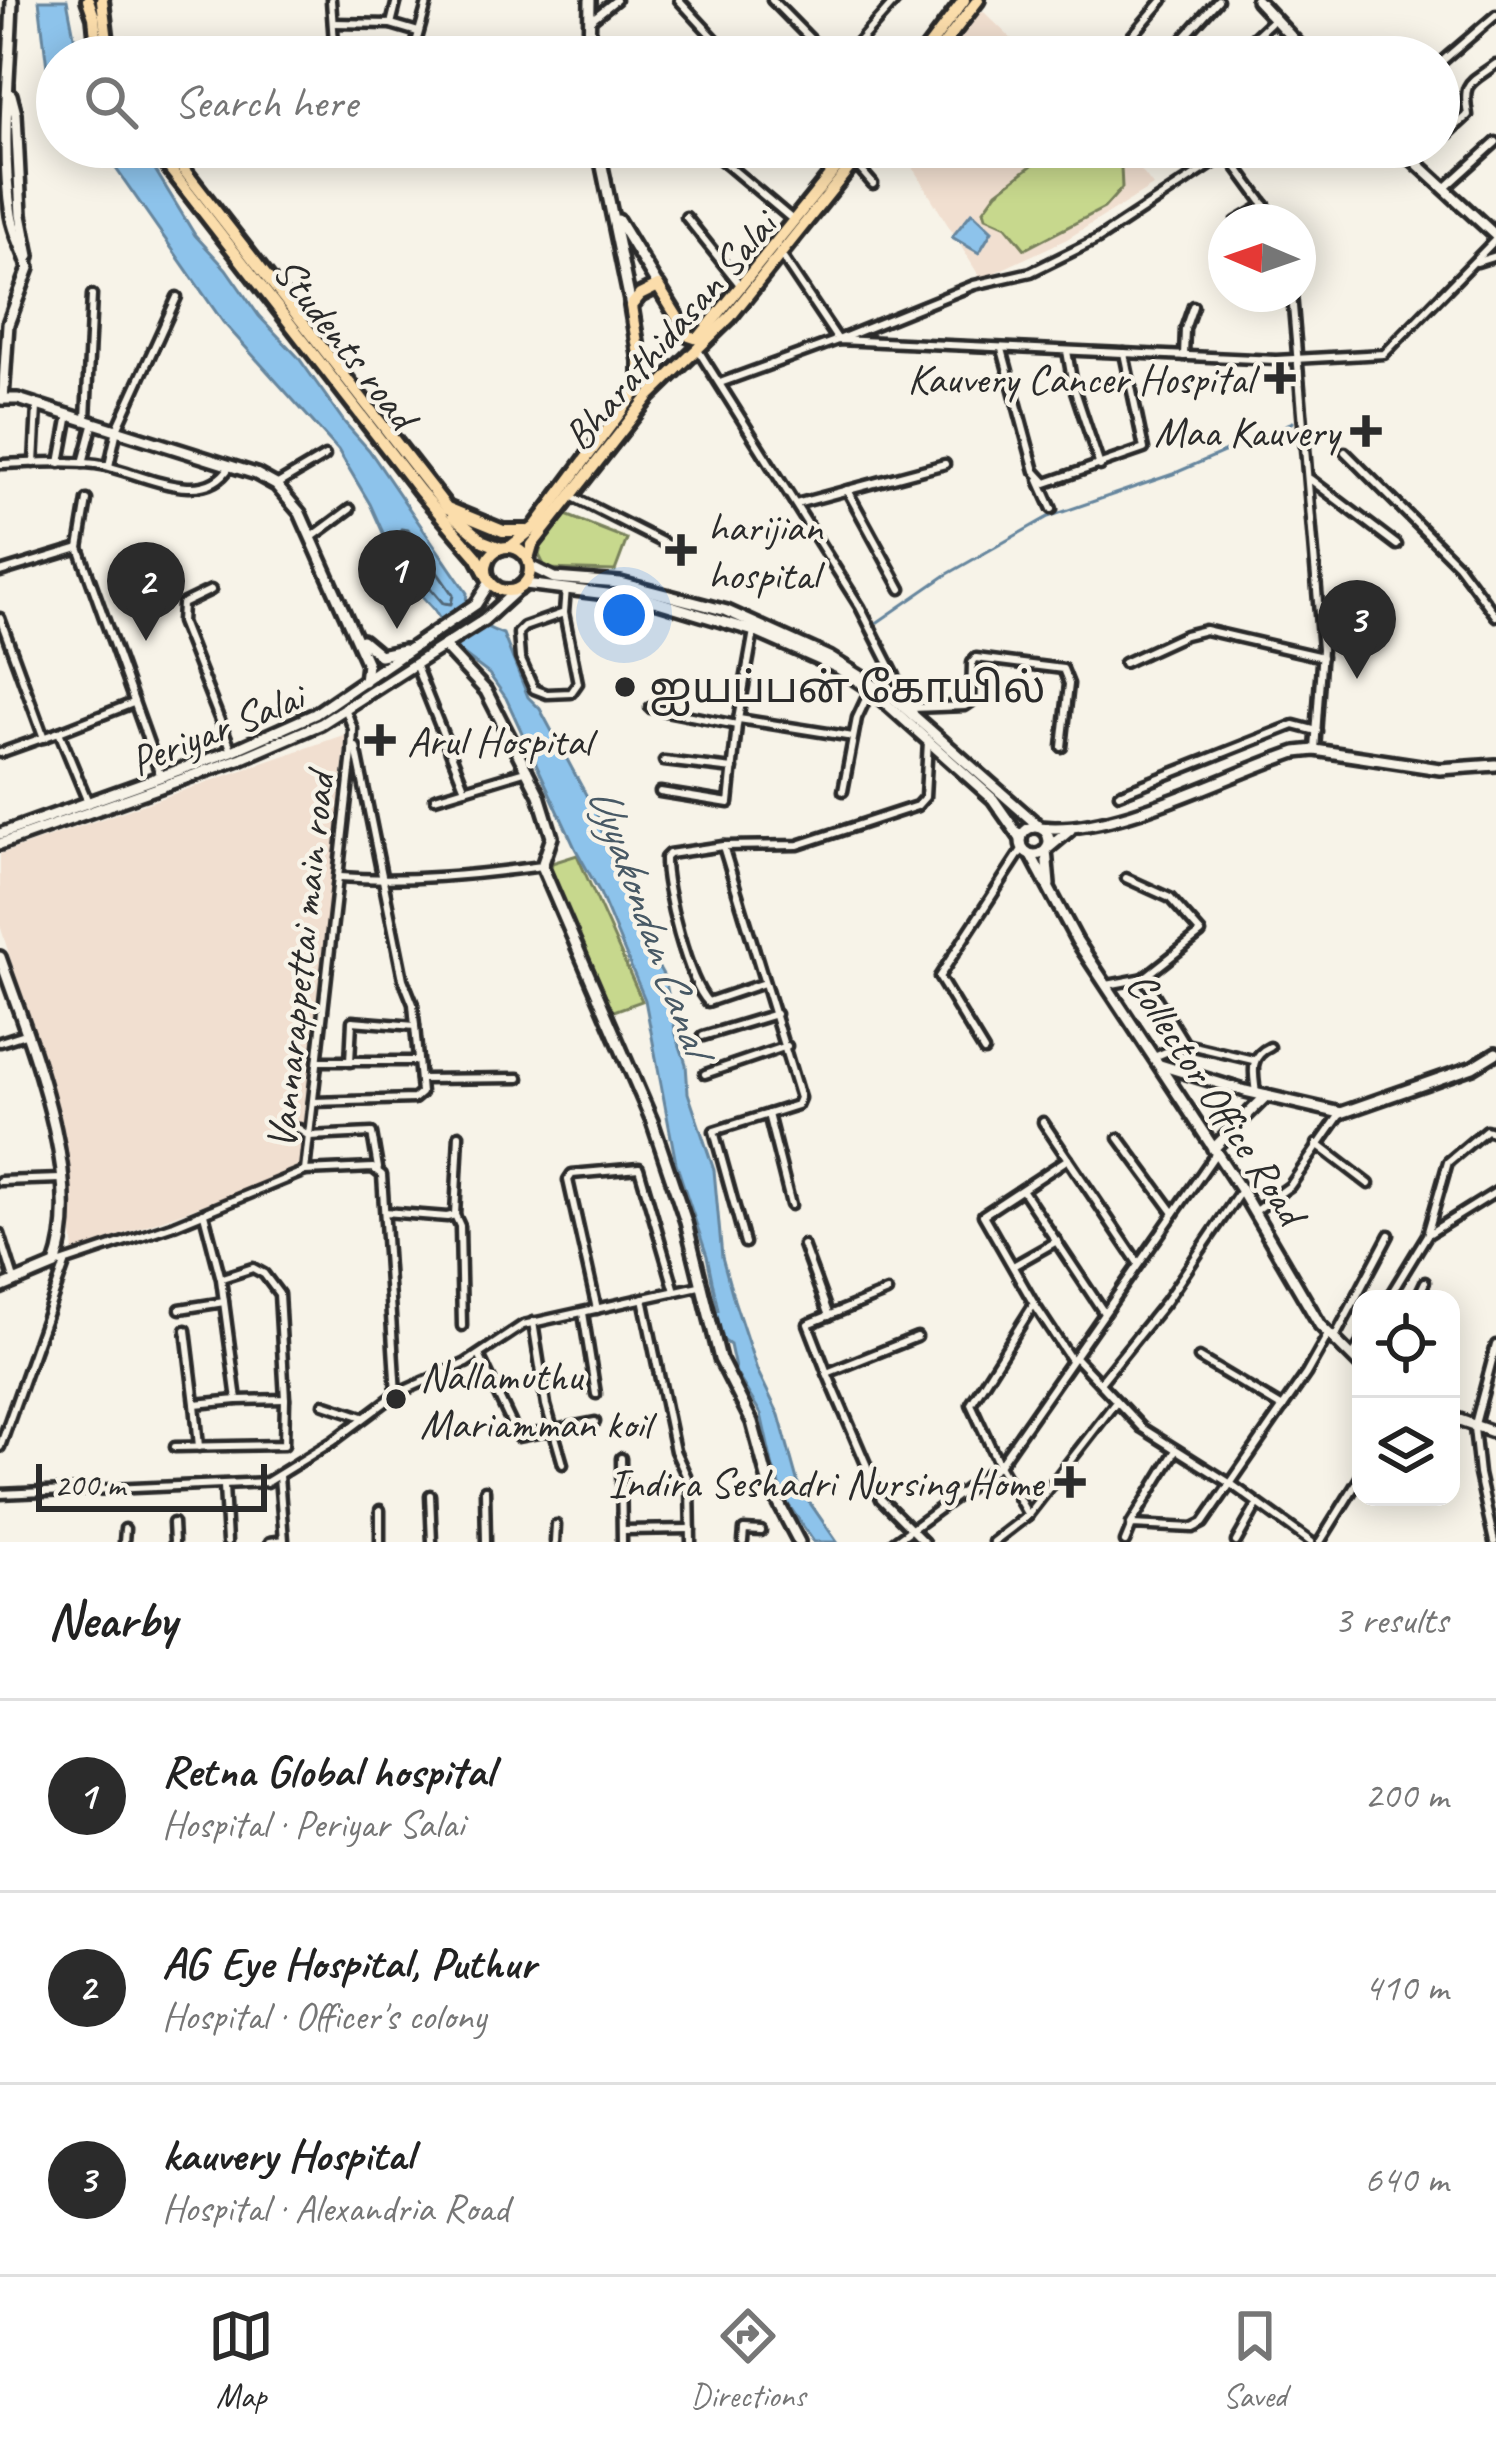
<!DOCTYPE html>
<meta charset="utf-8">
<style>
:root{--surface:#fff;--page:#f2f2f2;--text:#222;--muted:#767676;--line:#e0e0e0;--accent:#2b2b2b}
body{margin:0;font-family:Caveat,"Noto Sans Tamil",sans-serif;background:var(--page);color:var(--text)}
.controls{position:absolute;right:36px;bottom:36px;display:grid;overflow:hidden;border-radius:24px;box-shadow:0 6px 30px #0003}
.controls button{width:108px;height:108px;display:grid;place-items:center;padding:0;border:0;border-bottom:3px solid var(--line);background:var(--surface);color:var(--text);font:60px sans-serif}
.compass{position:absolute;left:1208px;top:204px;width:108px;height:108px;border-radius:50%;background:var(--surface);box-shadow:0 6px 30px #0003;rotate:272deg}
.scale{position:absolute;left:36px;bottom:30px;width:231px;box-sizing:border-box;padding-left:12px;border:6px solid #2b2b2b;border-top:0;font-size:33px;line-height:42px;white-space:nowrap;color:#2b2b2b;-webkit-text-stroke:9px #f7f3e8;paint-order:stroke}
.you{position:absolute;left:624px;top:615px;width:42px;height:42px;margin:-30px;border:9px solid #fff;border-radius:50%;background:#1a73e8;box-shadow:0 0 0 18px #1a73e833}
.badge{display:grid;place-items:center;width:78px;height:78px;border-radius:50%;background:var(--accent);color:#fff;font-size:39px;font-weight:700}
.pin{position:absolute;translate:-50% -99px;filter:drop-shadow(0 3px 6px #0008)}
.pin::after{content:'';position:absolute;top:63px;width:42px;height:36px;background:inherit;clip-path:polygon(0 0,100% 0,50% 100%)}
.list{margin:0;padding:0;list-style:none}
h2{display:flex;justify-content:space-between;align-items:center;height:156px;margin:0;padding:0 48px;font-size:51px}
h2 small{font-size:39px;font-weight:400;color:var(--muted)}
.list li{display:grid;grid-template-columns:78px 1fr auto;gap:36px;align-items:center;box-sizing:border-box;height:192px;padding:0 48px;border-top:3px solid var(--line)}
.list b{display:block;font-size:45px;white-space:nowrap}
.list p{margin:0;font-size:39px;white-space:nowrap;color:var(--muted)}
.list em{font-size:39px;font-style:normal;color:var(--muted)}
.icon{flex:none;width:66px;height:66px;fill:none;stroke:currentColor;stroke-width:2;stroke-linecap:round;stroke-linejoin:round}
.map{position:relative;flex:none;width:1496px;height:1542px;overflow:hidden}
.search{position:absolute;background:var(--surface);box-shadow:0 6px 30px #0003;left:36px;right:36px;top:36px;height:132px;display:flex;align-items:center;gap:30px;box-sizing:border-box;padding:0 42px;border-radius:66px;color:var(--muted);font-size:45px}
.sheet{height:732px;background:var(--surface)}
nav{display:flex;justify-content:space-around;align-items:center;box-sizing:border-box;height:168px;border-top:3px solid var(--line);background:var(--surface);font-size:33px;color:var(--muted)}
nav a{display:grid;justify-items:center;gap:6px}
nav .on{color:var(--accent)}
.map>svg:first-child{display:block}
</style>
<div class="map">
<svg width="1496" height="1542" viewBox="0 0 1496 1542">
<rect width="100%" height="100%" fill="#f7f3e8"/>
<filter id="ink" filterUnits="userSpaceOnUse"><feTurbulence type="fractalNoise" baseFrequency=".00833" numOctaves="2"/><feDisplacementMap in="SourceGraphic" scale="24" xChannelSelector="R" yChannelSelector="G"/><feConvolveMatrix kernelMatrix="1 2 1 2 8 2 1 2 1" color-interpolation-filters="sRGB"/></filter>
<g filter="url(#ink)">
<g fill="#f1dfd0">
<polygon points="983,11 1030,57 949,57 968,24"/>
<polygon points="900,147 1123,147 1153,186 1067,239 981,279"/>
<polygon points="346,734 303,1168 74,1252 61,1123 0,925 0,854"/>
</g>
<g fill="#c7d88d" stroke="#79825c" stroke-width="3">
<polygon points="1056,147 1108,147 1121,167 1122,188 1104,208 1025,249 1006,226 986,217 984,210 997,192"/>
<polygon points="566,515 627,539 615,571 546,569 539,555 542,544"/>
<polygon points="577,855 642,1001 611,1012 551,869 552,863"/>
</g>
<g fill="#8dc3eb" stroke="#66869e" stroke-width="3">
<polygon points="39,0 67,0 78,57 57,57 57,99 48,76"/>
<path d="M101 147H135L154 168 195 235 226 269 259 316 298 357 345 423 369 450 467 593C462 618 486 628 503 634L528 697 540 709 598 817 607 848 648 948 665 978 676 1034 686 1064 688 1093 714 1170 722 1257 734 1300 757 1370 779 1415 799 1487 837 1542H814L788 1504 773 1468 761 1414 736 1373 730 1345 720 1338 711 1314 718 1310 707 1256 676 1163 645 1000 599 891 575 848 506 698 489 674 460 652 434 610 402 575 370 504 338 450 223 322Z"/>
<polygon points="972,212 992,231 979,253 952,237"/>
</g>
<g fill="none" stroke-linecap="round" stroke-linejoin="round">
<polygon stroke="#526878" stroke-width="3" points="401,529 408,530 453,595 451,604 443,603 412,567 398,536"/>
<polyline stroke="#66869e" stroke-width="3" points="872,626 946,575 1048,517 1173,474 1293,422"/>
<g stroke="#2b2b2b" stroke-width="15">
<g id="street">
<polyline points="331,0 335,57"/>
<polyline points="679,0 715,39 701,57"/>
<polyline points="772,0 828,57"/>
<polyline points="591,20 616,0"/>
<polyline points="333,23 391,24 418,32"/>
<polyline points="391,24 397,0"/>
<polyline points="456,48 589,45"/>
<polyline points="412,57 428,0"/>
<polyline points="845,57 896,0"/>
<polyline points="1108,57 1126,43 1163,0"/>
<polyline points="1167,57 1218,0"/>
<polyline points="1233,57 1274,19"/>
<polyline points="1439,64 1496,15"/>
<path d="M1439 142 1468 115C1462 81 1469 84 1496 64"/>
<polyline points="706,147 794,221"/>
<polyline points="1228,155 1277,222"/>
<polyline points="854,162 873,184"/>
<polyline points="1415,162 1432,147"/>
<polyline points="1444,189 1496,142"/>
<polyline points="686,217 741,286"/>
<polyline points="1236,222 1265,205"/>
<polyline points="779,252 838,340 974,285 1031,272 1098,239 1238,147"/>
<polyline points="1477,262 1496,256"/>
<polyline points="1292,294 1322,649 1315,750"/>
<polyline points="1002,349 1035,471 1046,483 1144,449 1124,353"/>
<polyline points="698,350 860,607 914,713"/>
<polyline points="1067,351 1073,385 1100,466"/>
<polyline points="1184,356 1185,329 1193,306"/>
<polyline points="720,383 838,340 1276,360 1384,354 1496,239"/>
<polyline points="86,419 92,295"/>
<polyline points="1345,452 1458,565 1496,616"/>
<polyline points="34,463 37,407"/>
<polyline points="60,463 69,414"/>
<polyline points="83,463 94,422"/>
<path d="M0 464C31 463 65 460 96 464 135 469 203 512 230 466"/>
<polyline points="109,466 117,429 177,297"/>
<polyline points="1310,479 1397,545"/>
<polyline points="1039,480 1052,509"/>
<polyline points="276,485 325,456"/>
<polyline points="847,490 901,589"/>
<polyline points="573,497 672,547"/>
<polyline points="87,500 79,548 161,777"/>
<polyline points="796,504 945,464"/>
<polyline points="311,538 350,509"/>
<polyline points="0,572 79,548"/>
<polyline points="211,590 182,604 181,622 232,751"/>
<polyline points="564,613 578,683 571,693 547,694 534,689 520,658 518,633 524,627 564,613 566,588"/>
<polyline points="0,618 44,738"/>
<polyline points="1124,663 1185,635 1205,630 1322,657"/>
<polyline points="415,664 465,789"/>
<polyline points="650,708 737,725"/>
<polyline points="912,708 965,706 971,702 972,663 976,658 1063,669 1069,684 1062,747"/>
<polyline points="739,719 853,737"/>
<polyline points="0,753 59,732"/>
<polyline points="664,761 733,769"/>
<polyline points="843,791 857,718 872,686"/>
<polyline points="660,792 729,803 737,725 754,631"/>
<polyline points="1119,794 1294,725 1317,731"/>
<polyline points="435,798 528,770"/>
<polyline points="88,802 59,732 133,703"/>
<path d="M723 846 669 854 665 858C664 888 688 981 708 1002L764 983"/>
<path d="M340 877C408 882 475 875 542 866"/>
<polyline points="1126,878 1170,898 1201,933 1144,978 1185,1044"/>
<polyline points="1107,985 1144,978"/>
<polyline points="703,1036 776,1014"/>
<polyline points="0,1042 25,1034"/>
<polyline points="984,1051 939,977 1023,848"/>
<polyline points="1154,1057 1185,1044 1253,1060"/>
<polyline points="318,1061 416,1061"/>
<polyline points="350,1062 352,1021 415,1026"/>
<polyline points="705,1074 787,1046"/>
<polyline points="420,1079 519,1078"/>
<path d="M1256 1094C1254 1073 1248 1057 1270 1047"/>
<polyline points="313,1102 414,1099 421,1093 413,1004 403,979 356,747"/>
<polyline points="768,1114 791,1205"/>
<polyline points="1043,1122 1138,1263"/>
<polyline points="299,1129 309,1136 372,1133 378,1168"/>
<polyline points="1119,1138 1174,1213"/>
<polyline points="1317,1144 1369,1184"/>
<polyline points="305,1171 373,1168 382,1175 396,1394"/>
<polyline points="0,1181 61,1179"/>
<polyline points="1023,1191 1104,1313"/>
<polyline points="385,1212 447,1217 455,1215 459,1135"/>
<polyline points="1254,1212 1290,1186 1341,1113"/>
<polyline points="455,1215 460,1226 462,1326"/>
<polyline points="1430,1233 1496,1192"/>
<polyline points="0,1234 15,1282"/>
<polyline points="745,1243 714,1131 797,1105 800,1098 723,846 798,845 917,806 925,797 928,741"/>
<polyline points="803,1245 829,1316"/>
<polyline points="55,1265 174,1225 305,1171 352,753 353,729 345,708"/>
<polyline points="1013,1266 1057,1241"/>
<polyline points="222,1278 253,1268 264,1274 279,1294 285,1399 237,1400"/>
<polyline points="643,1298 675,1451 690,1484 691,1542"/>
<polyline points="1388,1299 1427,1235 1448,1162 1486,1130 1496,1133"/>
<polyline points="1417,1299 1425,1282"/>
<polyline points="1034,1304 983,1215 1068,1159"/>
<polyline points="180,1309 224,1302"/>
<polyline points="597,1309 568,1180 572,1174 639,1168 675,1291"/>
<polyline points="583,1313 596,1394"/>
<polyline points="533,1322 546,1405 563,1464"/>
<polyline points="186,1330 195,1404"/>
<polyline points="917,1337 827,1373 881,1499 924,1542"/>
<polyline points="1334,1339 1389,1235"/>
<polyline points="479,1355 518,1437 595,1422"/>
<polyline points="1075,1357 1142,1428 1231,1484 1311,1542"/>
<polyline points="1352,1357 1361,1343"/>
<polyline points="1199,1358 1283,1408"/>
<polyline points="1071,1360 1034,1304 971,1404 999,1465 1028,1515 1115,1403"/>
<polyline points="827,1373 808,1324 887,1292"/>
<polyline points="1100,1383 1166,1301 1240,1192"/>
<polyline points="324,1404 363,1417"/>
<polyline points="0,1447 65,1264"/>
<polyline points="175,1447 284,1445 285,1399"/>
<polyline points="199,1447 195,1404 237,1400 221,1279 204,1214"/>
<polyline points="621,1458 622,1542"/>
<polyline points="224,1486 227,1542"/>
<polyline points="485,1490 486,1542"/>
<polyline points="0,1494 267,1482 332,1442 396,1394 466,1363 523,1325 699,1286"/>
<polyline points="430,1495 432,1542"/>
<polyline points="380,1510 380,1542"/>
<polyline points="173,1523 174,1542"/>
<polyline points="1131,1524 1176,1450"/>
<polyline points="624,1530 691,1529"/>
<polyline points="124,1542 125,1529"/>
<polyline points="270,1542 284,1540 279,1476"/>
<polyline points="555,1542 556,1525"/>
<polyline points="743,1542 744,1530 761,1531"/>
<polyline points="894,1542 999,1465 1216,1153"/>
<polyline points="993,1542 1028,1515"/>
<polyline points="1125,1542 1132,1525 1193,1528 1203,1523 1306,1374 1329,1333"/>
<polyline points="1236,1542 1257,1505"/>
<polyline points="1320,1542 1361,1476"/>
<polyline points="1494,1542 1479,1474 1474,1428 1496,1345"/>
</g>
</g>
<g stroke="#2b2b2b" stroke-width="18">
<g id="secondary">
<polyline points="1257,0 1310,57"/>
<polyline points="589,57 590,0"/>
<polyline points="11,95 16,114 21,215 29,256"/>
<polyline points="598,147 631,306"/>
<polyline points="1399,147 1496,236"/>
<polyline points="618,220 658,286"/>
<polyline points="0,399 18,399 256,474 276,485 300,513 367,664 365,681"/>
<path d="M3 399 8 324 29 268C24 250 14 234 11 215 0 145 10 71 12 0"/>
<path d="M530 566 554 578 620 583 727 611 829 657 890 695 1040 827C1113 836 1224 776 1296 752L1315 750 1440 769 1496 765"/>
<polyline points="525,584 648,599 754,631 838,668 870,689 993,799 1021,839"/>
<polyline points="362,640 380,655 404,650"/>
<polyline points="444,646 486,691 539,795 552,837 542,866 652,1121 686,1222 720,1359 752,1422 769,1485 799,1542"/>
<circle cx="1035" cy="841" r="14"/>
<polyline points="0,834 232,751 315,714 476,604 490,582"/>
<polyline points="0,844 242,758 321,724 484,620 518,589"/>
<polyline points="1031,855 1077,941 1241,1190 1320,1325 1361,1366"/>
<polyline points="1049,885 1046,850 1070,830"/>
<path d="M0 957C29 1040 87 1180 55 1265L0 1288"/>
<polyline points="1160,1065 1245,1091 1341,1113 1473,1067 1496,1053"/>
<polyline points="1213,1149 1266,1096"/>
<polyline points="1451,1417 1496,1433"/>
</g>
</g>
<g stroke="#2b2b2b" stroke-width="20">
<g id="primary">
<polyline points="88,0 94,17 98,57"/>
<polyline points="102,0 109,57"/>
<polyline points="921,57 964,0"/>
<polyline points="934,57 978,0"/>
<polyline points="153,147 420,491 477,557 487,576"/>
<polyline points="166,147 447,508 503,531 526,531"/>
<polyline points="453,515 483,541 501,548"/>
<polyline points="510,547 535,527 640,386 640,361 631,306 640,295 658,286 689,336 698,339 853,147"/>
<circle cx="508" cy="569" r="22"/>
<polyline points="528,559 532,545 649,396 730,317 866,147"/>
</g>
</g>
<use href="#street" stroke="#f7f3e8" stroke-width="6"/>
<use href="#secondary" stroke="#f7f3e8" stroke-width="9"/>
<use href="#primary" stroke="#fbddab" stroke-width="10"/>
</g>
</g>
<g fill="#2b2b2b" stroke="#f7f3e8" stroke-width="4.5">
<path d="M1274 360h12v12h12v12h-12v12h-12v-12h-12v-12h12z"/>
<path d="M1360 413h12v12h12v12h-12v12h-12v-12h-12v-12h12z"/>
<path d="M675 532h12v12h12v12h-12v12h-12v-12h-12v-12h12z"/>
<circle cx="625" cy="687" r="12"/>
<path d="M374 722h12v12h12v12h-12v12h-12v-12h-12v-12h12z"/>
<circle cx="396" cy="1399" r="12"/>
<path d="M1064 1464h12v12h12v12h-12v12h-12v-12h-12v-12h12z"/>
</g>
<g text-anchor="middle" stroke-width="9" stroke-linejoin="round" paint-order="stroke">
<g font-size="42" fill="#2b2b2b" stroke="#f7f3e8">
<text transform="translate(669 330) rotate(-49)" y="15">Bharathidasan Salai</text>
<text transform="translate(346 342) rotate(52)" y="15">Students road</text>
<text transform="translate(216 728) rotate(-22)" y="15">Periyar Salai</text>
<text transform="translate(299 961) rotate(-84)" y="15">Vannarappettai main road</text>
<text transform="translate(1217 1097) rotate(57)" y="15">Collector Office Road</text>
</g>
<g font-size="42" fill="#2b2b2b" stroke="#f7f3e8" text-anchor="start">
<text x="1253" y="393" text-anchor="end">Kauvery Cancer Hospital</text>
<text x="1339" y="446" text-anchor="end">Maa Kauvery</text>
<text x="708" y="541">harijian<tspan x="708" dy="48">hospital</tspan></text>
<text x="649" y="702">ஐயப்பன் கோயில்</text>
<text x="407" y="755">Arul Hospital</text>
<text x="420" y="1390">Nallamuthu<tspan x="420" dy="48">Mariamman koil</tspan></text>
<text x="1043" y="1497" text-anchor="end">Indira Seshadri Nursing Home</text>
</g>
<g font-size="45" font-style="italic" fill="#485965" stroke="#f7f3e8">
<text transform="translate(651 919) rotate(70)" y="16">Uyyakondan Canal</text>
</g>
</g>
</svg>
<div class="controls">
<button><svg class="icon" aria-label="locate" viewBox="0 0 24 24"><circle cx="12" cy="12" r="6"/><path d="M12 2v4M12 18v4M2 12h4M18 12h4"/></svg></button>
<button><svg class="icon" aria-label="layers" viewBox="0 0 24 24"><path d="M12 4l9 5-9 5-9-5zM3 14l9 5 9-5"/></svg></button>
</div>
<svg class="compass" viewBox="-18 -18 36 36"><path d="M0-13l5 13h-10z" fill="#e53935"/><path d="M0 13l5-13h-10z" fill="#767676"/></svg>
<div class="scale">200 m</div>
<div class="you"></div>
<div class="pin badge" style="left:397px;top:629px">1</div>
<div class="pin badge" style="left:146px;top:641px">2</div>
<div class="pin badge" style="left:1357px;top:679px">3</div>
<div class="search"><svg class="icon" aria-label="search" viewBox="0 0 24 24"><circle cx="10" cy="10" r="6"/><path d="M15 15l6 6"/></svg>Search here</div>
</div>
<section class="sheet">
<h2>Nearby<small>3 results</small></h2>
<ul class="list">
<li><span class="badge">1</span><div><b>Retna Global hospital</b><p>Hospital · Periyar Salai</p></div><em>200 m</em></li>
<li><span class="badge">2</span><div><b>AG Eye Hospital, Puthur</b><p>Hospital · Officer's colony</p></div><em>410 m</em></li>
<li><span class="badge">3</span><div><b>kauvery Hospital</b><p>Hospital · Alexandria Road</p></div><em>640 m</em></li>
</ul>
</section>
<nav>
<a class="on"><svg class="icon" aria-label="map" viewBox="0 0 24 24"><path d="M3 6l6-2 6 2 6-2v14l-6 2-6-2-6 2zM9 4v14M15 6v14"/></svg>Map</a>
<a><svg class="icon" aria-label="directions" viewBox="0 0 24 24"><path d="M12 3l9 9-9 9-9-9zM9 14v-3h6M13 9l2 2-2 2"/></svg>Directions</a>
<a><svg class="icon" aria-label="saved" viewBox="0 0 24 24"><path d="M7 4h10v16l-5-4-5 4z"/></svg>Saved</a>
</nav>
